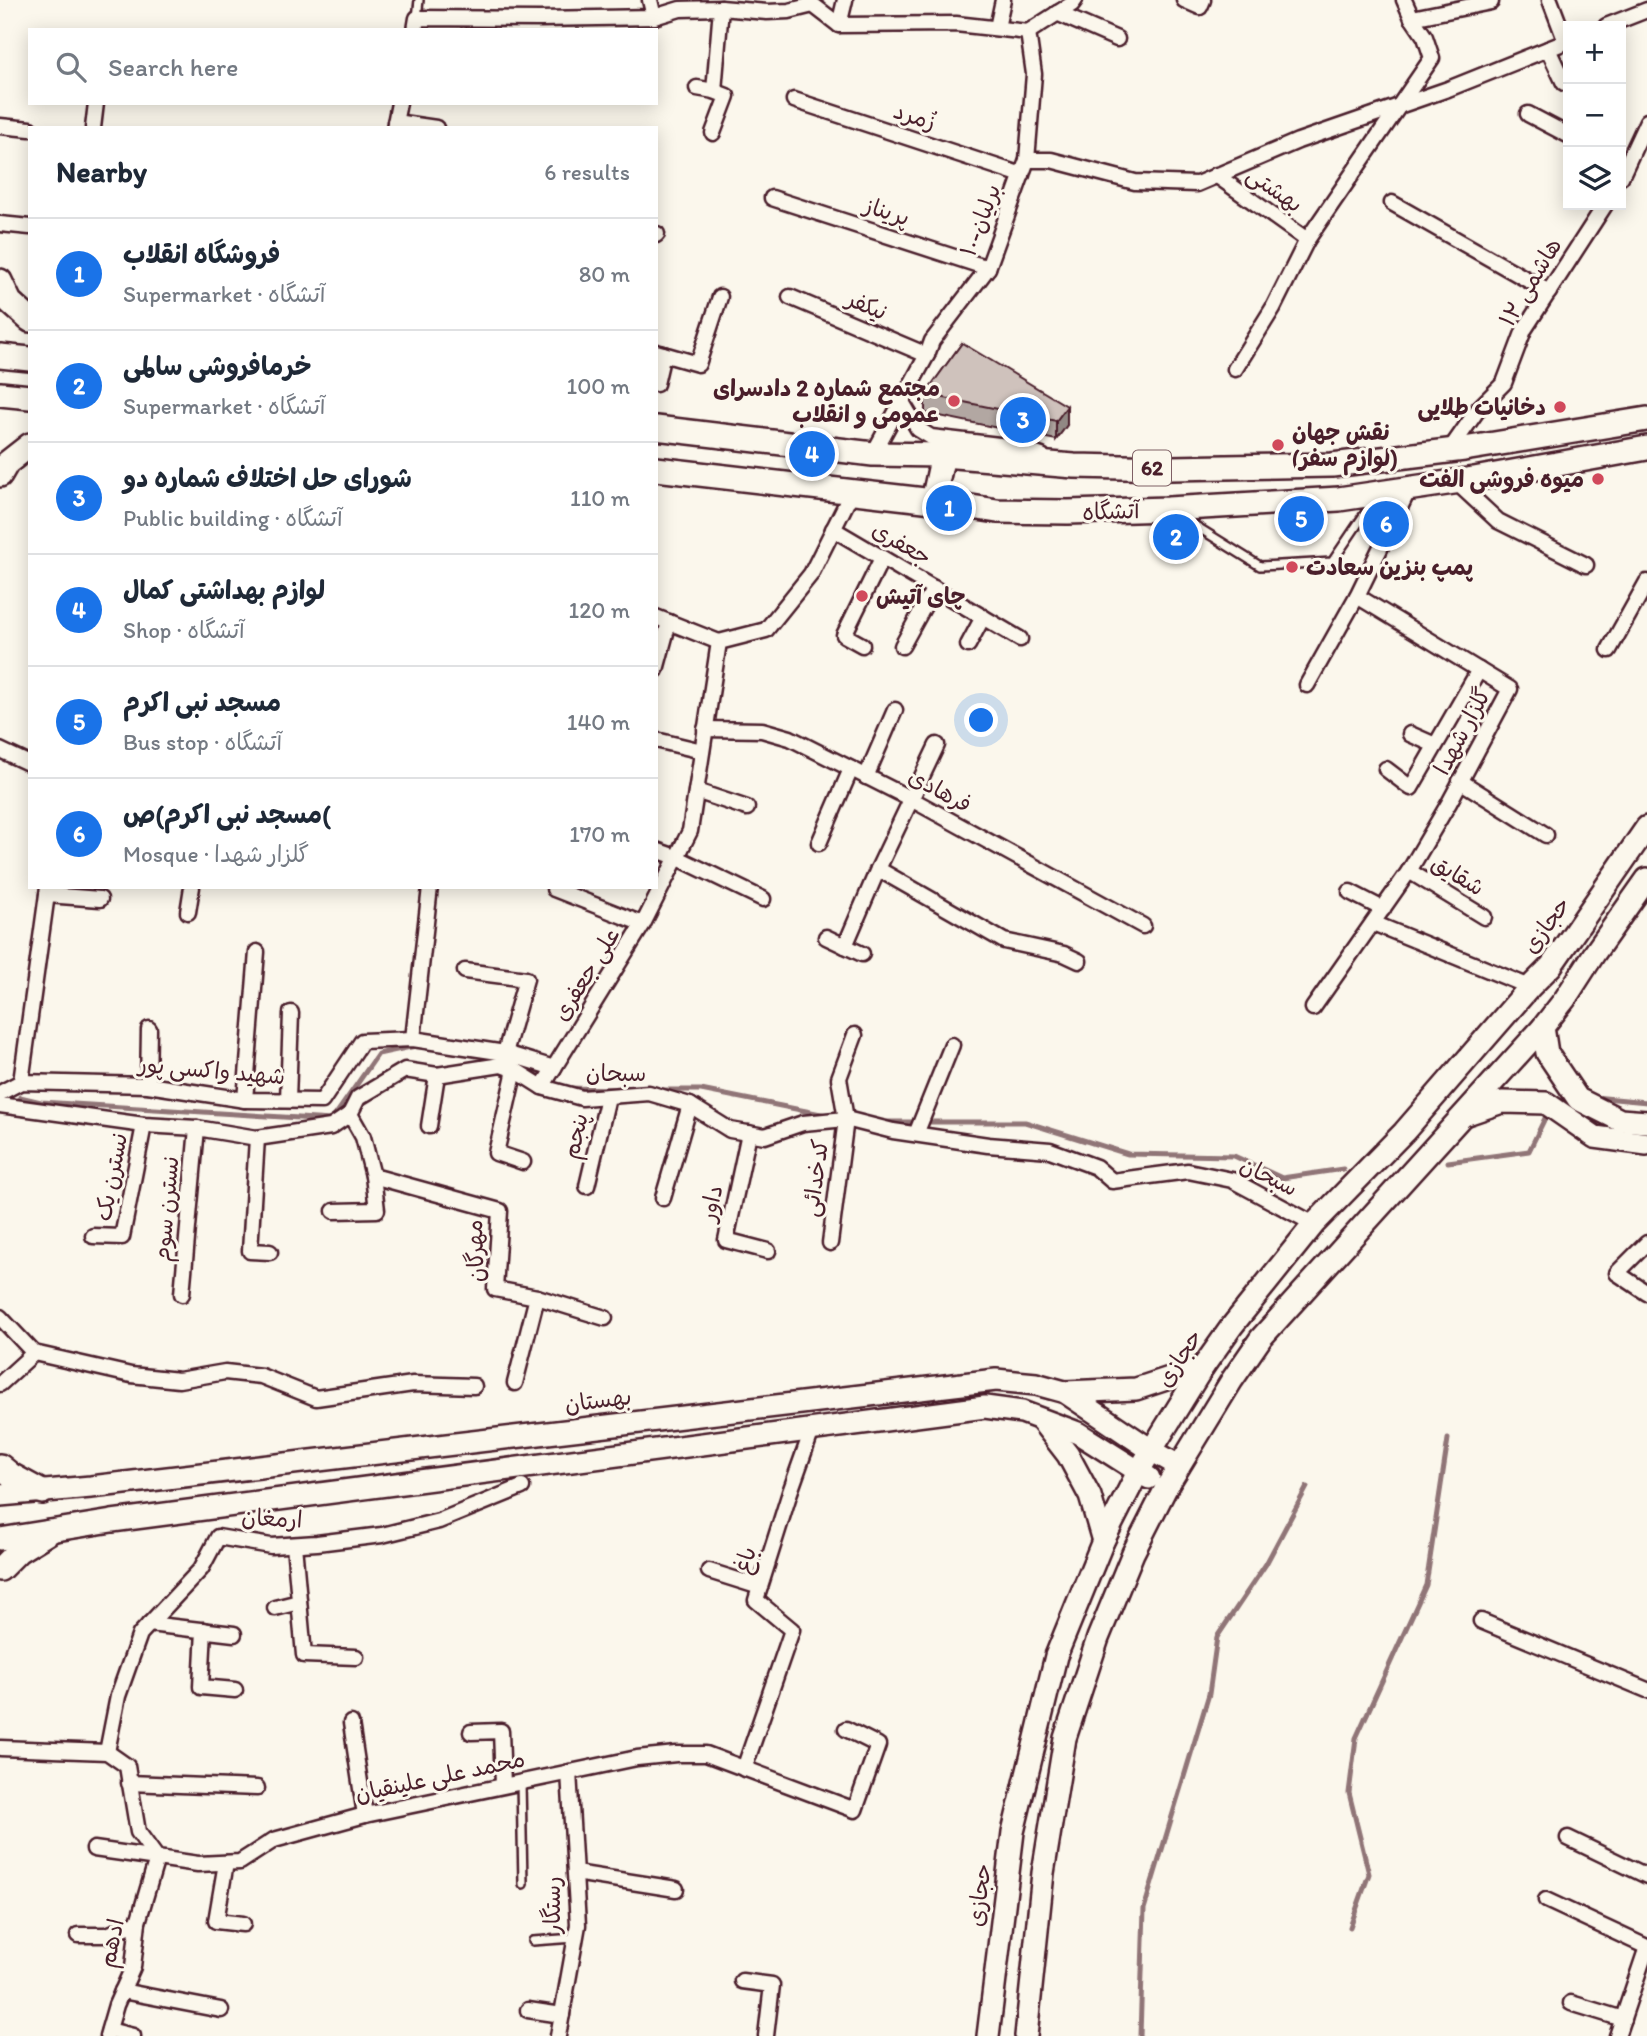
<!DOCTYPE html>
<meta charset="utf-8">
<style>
:root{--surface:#fff;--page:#f2f2f3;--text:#1f2937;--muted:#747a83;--line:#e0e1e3;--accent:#1a73e8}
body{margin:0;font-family:Itim,"Playpen Sans Arabic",sans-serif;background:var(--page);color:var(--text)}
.controls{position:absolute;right:21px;top:21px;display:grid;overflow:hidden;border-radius:0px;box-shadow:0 4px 18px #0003}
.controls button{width:63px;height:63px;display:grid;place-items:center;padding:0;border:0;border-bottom:2px solid var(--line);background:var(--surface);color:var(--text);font:35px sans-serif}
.you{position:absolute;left:982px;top:721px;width:24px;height:24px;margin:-18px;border:5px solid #fff;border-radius:50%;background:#1a73e8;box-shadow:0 0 0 10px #1a73e833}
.badge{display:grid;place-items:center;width:46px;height:46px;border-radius:50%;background:var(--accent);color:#fff;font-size:23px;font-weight:700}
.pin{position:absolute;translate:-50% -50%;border:4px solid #fff;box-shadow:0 2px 7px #0006}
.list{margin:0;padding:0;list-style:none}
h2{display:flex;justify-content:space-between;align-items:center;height:91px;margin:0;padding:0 28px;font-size:30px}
h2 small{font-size:23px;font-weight:400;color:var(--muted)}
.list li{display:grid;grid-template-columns:46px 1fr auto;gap:21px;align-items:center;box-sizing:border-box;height:112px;padding:0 28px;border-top:2px solid var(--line)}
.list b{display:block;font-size:26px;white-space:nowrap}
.list p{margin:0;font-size:23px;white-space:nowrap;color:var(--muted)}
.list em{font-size:23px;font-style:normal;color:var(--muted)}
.icon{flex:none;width:38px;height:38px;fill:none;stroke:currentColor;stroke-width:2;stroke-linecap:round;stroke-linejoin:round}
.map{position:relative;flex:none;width:1647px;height:2036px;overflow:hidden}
.search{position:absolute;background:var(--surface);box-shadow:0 4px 18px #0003;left:28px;top:28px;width:630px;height:77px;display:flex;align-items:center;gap:18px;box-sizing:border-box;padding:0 24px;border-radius:0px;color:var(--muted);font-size:26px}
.panel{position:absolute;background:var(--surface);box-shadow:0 4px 18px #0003;left:28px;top:126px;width:630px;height:763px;border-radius:0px}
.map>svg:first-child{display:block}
</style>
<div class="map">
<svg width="1647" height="2036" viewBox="0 0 1647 2036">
<rect width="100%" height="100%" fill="#fbf7ec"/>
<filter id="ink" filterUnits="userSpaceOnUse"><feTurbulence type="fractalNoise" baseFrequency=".0143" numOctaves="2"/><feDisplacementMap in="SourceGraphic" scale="14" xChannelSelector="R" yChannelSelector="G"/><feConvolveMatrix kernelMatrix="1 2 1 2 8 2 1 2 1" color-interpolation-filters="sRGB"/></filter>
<g filter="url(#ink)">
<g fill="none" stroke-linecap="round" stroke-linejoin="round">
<g stroke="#907477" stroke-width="5">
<polyline points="524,1065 545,1078"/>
<polyline points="565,1088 619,1089"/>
<polyline points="656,1090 701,1090 826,1115"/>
<polyline points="20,1097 41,1102 332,1120 378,1054 420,1045"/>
<polyline points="1594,1097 1647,1102"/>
<polyline points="877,1122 1025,1122 1128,1154 1234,1156 1282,1178 1343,1169"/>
<polyline points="1448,1162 1529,1151 1549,1110"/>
<polyline points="1350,1927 1369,1874 1349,1793 1356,1738 1426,1585 1448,1439"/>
<polyline points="1140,2036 1144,1909 1209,1694 1217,1637 1266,1564 1307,1487"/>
</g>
<g stroke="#4a1f2b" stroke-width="12">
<g id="lane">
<polyline points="417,18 419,0"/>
<polyline points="1178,515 1260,566 1332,562 1374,500"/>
<polyline points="521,1782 523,1884"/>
<polyline points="533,1941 575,1938"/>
</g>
</g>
<g stroke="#4a1f2b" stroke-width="19">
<g id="street">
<polyline points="650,0 654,17"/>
<polyline points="1184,0 1200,7 1203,0"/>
<polyline points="1550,0 1566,42"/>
<polyline points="1057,13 1117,39"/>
<polyline points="1412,18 1491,2"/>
<polyline points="839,25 845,0"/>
<polyline points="1606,26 1647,10"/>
<polyline points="997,28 1003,0"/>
<polyline points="415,30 417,18 540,19 654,17 680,9 721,8 767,12 789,11 813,5 839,25 956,24 1028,32"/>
<polyline points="1028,32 1072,4 1075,0"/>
<polyline points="1548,49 1564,83"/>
<polyline points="697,88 714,91 727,96 713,133"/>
<polyline points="714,91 721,8"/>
<polyline points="794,100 1022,175"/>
<polyline points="1528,114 1568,135"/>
<polyline points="395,122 436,128"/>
<polyline points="0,126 30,129"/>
<polyline points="93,128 96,103"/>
<polyline points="394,128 399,103"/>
<polyline points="1027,160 1051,160 1135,182 1197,184 1298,141 1448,89 1568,41"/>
<polyline points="1216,175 1307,240"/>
<polyline points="1621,177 1647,121"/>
<polyline points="772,198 988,268"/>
<polyline points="1392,203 1549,292"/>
<polyline points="0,224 30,227"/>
<polyline points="656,235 657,234"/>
<polyline points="790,297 927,355"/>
<polyline points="656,352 663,354 656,384"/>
<polyline points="663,354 698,364 720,297"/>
<polyline points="1235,369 1273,308 1307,240 1432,58 1425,37 1412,18 1404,0"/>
<polyline points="902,402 918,429 931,437 1016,447 1042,456"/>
<polyline points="1449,451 1479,408 1504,383 1524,330 1605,205"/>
<polyline points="873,454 927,355 932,341 988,268 1027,160 1034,74 1028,32"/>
<polyline points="1456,482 1498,521 1586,565"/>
<polyline points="833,529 1020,639"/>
<polyline points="656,617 719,642"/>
<polyline points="862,645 844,635 882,558"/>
<polyline points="968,645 983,617"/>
<polyline points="902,646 934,588"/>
<polyline points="1609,650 1647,582"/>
<polyline points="656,670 669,622"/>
<polyline points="1307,685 1357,596"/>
<polyline points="705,729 762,730 790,738 911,799 1143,926"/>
<polyline points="1410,734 1435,745"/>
<polyline points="656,740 702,751"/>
<polyline points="937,745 878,869 1004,941 1064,954 1079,961"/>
<polyline points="0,750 30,764"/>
<polyline points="1386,769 1411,788 1479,670"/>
<polyline points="866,777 895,710"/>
<polyline points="1460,781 1546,835"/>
<polyline points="696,791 747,808"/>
<polyline points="819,843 851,769"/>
<polyline points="656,850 676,857 763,899"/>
<polyline points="1409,871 1484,917"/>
<polyline points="555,887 554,889 643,924"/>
<polyline points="1350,892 1383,909"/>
<polyline points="47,895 100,899"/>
<polyline points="188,912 192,887"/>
<polyline points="1373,923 1530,987"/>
<polyline points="826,937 862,954"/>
<polyline points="845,946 878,869"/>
<polyline points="465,971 526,979 505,1053"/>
<polyline points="1313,1008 1409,871 1449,803 1510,689 1357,596 1409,489"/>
<polyline points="413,1039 430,887"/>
<polyline points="515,1070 496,1153 523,1162"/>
<polyline points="21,1082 48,887"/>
<polyline points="148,1085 149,1029"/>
<polyline points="542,1087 643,924 690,831 719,642 766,630 811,574 852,492"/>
<polyline points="0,1093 21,1082 148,1085 245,1100 322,1101 362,1041 413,1039 505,1053 554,1068"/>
<polyline points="245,1100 257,952"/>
<polyline points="288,1100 291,1013"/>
<polyline points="0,1105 144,1125 197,1128 257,1138 331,1127 350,1114 358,1098 405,1070 437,1075 501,1065 515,1070 542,1087 582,1098 649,1093 690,1105 730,1130 765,1136 803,1123 846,1119 893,1131 988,1145 1050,1150 1096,1167 1112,1181 1188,1171 1232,1180 1314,1224"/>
<polyline points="429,1126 437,1075"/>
<polyline points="749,1133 726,1240 768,1251"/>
<polyline points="916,1134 952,1045"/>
<polyline points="257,1138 250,1251 270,1252"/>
<polyline points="373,1176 500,1211 495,1289 537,1297 515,1383"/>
<polyline points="587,1186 608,1097"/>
<polyline points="663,1198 690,1105"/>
<polyline points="334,1211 377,1210 373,1176 363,1137 350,1114"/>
<polyline points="93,1236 122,1237 144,1125"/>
<polyline points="830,1243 846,1119 839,1078 855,1035"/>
<polyline points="1647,1243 1617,1273 1647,1293"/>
<polyline points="182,1294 197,1128"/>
<polyline points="537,1297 605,1318"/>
<polyline points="0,1317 34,1353 131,1375 179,1380 225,1372 261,1376 316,1398 413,1384 474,1386"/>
<polyline points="0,1384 34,1353"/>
<polyline points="294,1545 304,1655 356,1657"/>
<polyline points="709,1571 760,1587"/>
<polyline points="275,1608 299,1602"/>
<polyline points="1481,1621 1647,1690"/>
<polyline points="149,1624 234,1634"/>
<polyline points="204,1630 201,1687 235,1690"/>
<polyline points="351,1723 365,1815"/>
<polyline points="471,1732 501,1731 503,1785"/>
<polyline points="0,1748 107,1752 127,1766 138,1832 157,1858 198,1864 240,1862 274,1840 365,1815 637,1758 676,1754 706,1754 855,1810 878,1745 846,1729"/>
<polyline points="107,1752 118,1696 140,1634 201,1569 218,1537 271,1546 317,1543 382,1535 439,1521 522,1487"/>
<polyline points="744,1769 792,1630 756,1600 790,1492 812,1430"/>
<polyline points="129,1783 257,1788"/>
<polyline points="1568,1838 1647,1876"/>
<polyline points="94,1849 157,1858 138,1922 133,1967 116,2005 107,2036"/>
<polyline points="226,1863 216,1921 243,1924"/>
<polyline points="575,1873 676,1889"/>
<polyline points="1546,1900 1647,1947"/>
<polyline points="78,1935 107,1935 138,1922"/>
<polyline points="742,1981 772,1985 766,2036"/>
<polyline points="122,1991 221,2010"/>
<polyline points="1571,2003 1623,2019"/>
<polyline points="528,2010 562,2015"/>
<polyline points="109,2030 133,2036"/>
<polyline points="558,2036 578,1925 569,1772"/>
<polyline points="1617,2036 1647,1947"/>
</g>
</g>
<g stroke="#4a1f2b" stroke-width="26">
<g id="secondary">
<polyline points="1543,1027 1547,1053 1578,1099 1620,1120 1647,1122"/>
<polyline points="1464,1115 1502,1102 1546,1103 1595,1137 1647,1144"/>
<polyline points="1065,1392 1136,1389 1203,1367"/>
<polyline points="1041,1420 1068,1455 1090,1496 1103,1541"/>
<polyline points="0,1495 91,1487 996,1380 1036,1384 1065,1392 1151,1450 1179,1466"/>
<polyline points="0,1539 112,1521 985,1407 1022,1412 1078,1433 1149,1478"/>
<polyline points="988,2036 1013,1832 1056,1656 1103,1541 1138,1472 1203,1367 1232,1326 1314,1224 1404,1132 1530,987 1551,966 1647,827"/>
<polyline points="1026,2036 1043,1873 1065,1738 1098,1638 1133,1553 1166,1488 1232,1380 1261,1338 1543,1027 1565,999 1594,954 1647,879"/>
</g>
</g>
<g stroke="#4a1f2b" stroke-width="28">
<g id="primary">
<polyline points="0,281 10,302 30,320"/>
<polyline points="0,356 30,359"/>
<polyline points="0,394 30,397"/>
<polyline points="656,428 873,454 943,455 1074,466 1171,468 1332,465 1464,449 1647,419"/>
<polyline points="656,469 933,501 997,511 1068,512 1168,509 1339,499 1474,479 1647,448"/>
<polyline points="0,475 7,463 30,445"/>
<polyline points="933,501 943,455"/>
<polyline points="0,1466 11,1475 42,1492"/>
<polyline points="0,1569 18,1551 49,1532"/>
</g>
</g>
<use href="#lane" stroke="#fbf7ec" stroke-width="7"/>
<use href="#street" stroke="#fbf7ec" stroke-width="14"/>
<use href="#secondary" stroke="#fbf7ec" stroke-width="21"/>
<use href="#primary" stroke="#fbf7ec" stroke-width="23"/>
</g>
<polygon fill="#b2a7a2" stroke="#4a1f2b" stroke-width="2" points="962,343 1067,425 1056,440 925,413 925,394"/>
<polygon fill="#918884" stroke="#4a1f2b" stroke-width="2" points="1067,406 1067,425 1056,440 1056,421"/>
<polygon fill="#cfc2bc" stroke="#4a1f2b" stroke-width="2" points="962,343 1067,406 1056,421 925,394"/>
</g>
<g fill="#d1495b" stroke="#fbf7ec" stroke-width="2.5">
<circle cx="954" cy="401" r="7"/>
<circle cx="1560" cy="407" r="7"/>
<circle cx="1278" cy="445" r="7"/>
<circle cx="1598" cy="479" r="7"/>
<circle cx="1292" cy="567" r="7"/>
<circle cx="862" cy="596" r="7"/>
</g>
<g text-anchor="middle" stroke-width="6" stroke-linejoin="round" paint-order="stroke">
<rect fill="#fbf7ec" stroke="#7f6065" stroke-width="2" x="1133" y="450.5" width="38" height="35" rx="5"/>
<g font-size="21" font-weight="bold" fill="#4a1f2b">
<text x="1152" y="475">62</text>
</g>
<g font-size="23" fill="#4a1f2b" stroke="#fbf7ec">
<text transform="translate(915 116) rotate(18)" y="8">زُمرد</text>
<text transform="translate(1275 189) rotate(35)" y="8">بهشتی</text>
<text transform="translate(887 211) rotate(18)" y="8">پریناز</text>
<text transform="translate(980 220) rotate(-69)" y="8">۱۰-برلیان</text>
<text transform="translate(1530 282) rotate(-59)" y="8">۱۲ هاشمی</text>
<text transform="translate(867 305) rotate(23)" y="8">نیکفر</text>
<text transform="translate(1111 511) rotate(-2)" y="8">آتشگاه</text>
<text transform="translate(902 543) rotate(30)" y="8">جعفری</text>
<text transform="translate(1462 731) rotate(-62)" y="8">گلزار شهدا</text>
<text transform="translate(940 790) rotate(28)" y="8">فرهادی</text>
<text transform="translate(1458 875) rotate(31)" y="8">شقایق</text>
<text transform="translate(1546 925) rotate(-54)" y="8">حجازی</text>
<text transform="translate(586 974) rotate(-58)" y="8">علی جعفری</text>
<text transform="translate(212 1070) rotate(5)" y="8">شهید واکسی پور</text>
<text x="616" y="1081">سبحان</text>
<text transform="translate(575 1136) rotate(-77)" y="8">پنجم</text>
<text transform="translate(1269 1176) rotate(26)" y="8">سبحان</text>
<text transform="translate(111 1177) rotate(-79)" y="8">نسترن یک</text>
<text transform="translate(815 1178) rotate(-82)" y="8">کدخدائی</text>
<text transform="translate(711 1203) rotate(-78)" y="8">داور</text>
<text transform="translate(166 1209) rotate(-85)" y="8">نسترن سوم</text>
<text transform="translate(475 1251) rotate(-92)" y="8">مهرگان</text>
<text transform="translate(1179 1358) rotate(-57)" y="8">حجازی</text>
<text transform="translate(598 1400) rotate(-7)" y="8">بهستان</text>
<text transform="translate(272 1518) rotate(3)" y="8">ارمغان</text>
<text transform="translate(745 1560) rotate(-73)" y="8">باغ</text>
<text transform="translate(440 1776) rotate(-12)" y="8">محمد علی علینقیان</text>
<text transform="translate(979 1895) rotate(-83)" y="8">حجازی</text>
<text transform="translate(552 1905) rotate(-90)" y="8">رستگار</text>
<text transform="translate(111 1943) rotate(-78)" y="8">ادهم</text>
</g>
<g font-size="23" font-weight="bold" fill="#4a1f2b" stroke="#fbf7ec" text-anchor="end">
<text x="940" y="396">مجتمع شماره 2 دادسرای<tspan x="940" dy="26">عمومی و انقلاب</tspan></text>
<text x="1546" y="415">دخانیات طلایی</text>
<text x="1292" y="440" text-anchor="start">نقش جهان<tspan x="1292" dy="26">(لوازم سفر)</tspan></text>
<text x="1584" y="487">میوه فروشی الفت</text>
<text x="1306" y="575" text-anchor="start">پمپ بنزین سعادت</text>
<text x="876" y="604" text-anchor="start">چای آتیش</text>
</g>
</g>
</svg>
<div class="controls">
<button>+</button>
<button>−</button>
<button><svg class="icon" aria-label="layers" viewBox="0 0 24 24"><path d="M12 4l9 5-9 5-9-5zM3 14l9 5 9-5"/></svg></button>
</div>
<div class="you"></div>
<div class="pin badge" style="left:949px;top:508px">1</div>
<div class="pin badge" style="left:1176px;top:537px">2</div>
<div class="pin badge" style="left:1023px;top:420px">3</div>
<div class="pin badge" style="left:812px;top:454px">4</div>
<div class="pin badge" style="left:1301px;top:519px">5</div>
<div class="pin badge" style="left:1386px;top:524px">6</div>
<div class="search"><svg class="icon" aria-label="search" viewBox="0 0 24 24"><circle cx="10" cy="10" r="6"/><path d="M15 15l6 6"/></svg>Search here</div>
<section class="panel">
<h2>Nearby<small>6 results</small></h2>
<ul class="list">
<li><span class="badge">1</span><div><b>فروشگاه انقلاب</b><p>Supermarket · آتشگاه</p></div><em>80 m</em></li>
<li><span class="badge">2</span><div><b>خرمافروشی سالمی</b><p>Supermarket · آتشگاه</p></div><em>100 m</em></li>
<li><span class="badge">3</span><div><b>شورای حل اختلاف شماره دو</b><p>Public building · آتشگاه</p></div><em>110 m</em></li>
<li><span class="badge">4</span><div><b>لوازم بهداشتی کمال</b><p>Shop · آتشگاه</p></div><em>120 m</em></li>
<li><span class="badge">5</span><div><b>مسجد نبی اکرم</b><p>Bus stop · آتشگاه</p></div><em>140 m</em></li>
<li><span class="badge">6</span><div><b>مسجد نبی اکرم)ص(</b><p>Mosque · گلزار شهدا</p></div><em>170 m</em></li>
</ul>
</section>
</div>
